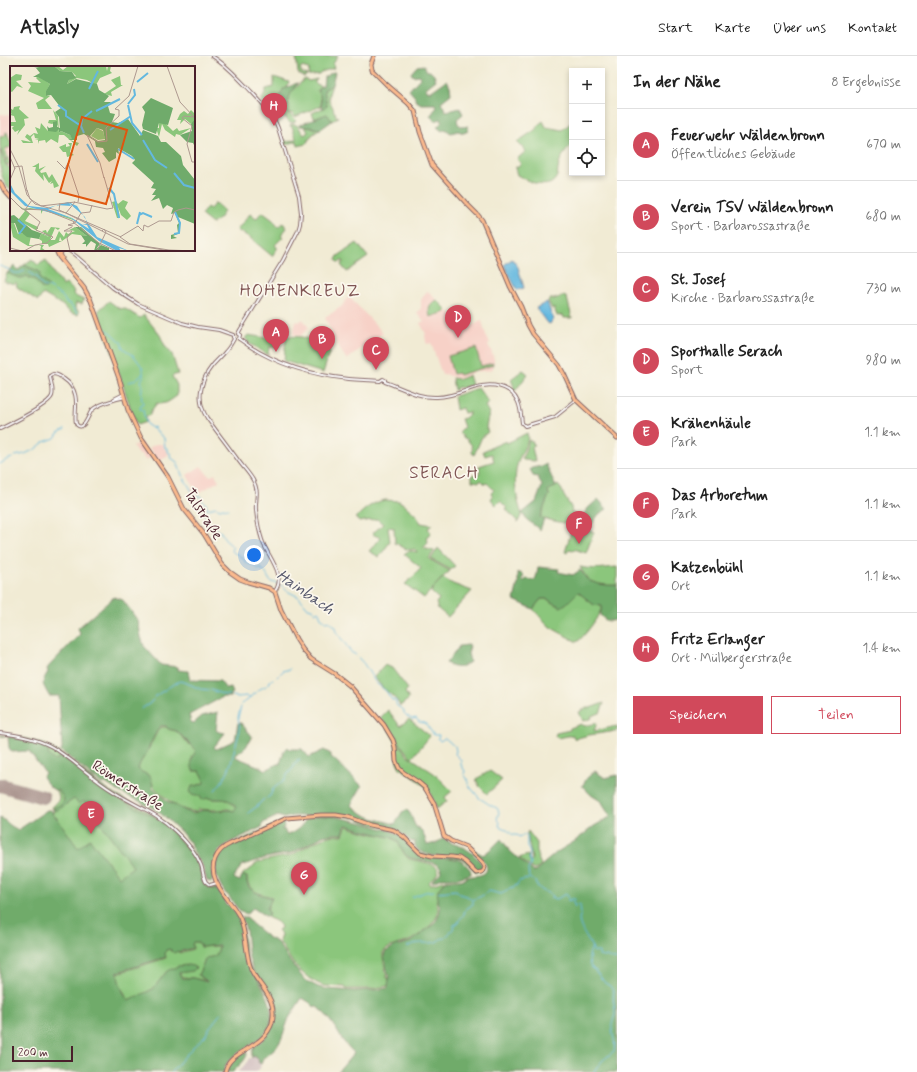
<!DOCTYPE html>
<html lang="de">
<meta charset="utf-8">
<style>
:root{--surface:#fff;--page:#f6f6f6;--text:#222;--muted:#767676;--line:#e0e0e0;--accent:#d1495b}
body{margin:0;font-family:Mynerve,sans-serif;background:var(--page);color:var(--text)}
.controls{position:absolute;right:12px;top:12px;display:grid;overflow:hidden;border-radius:0px;box-shadow:0 2px 6px #0003}
.controls button{width:36px;height:36px;display:grid;place-items:center;padding:0;border:0;border-bottom:1px solid var(--line);background:var(--surface);color:var(--text);font:20px sans-serif}
.scale{position:absolute;left:12px;bottom:10px;width:61px;box-sizing:border-box;padding-left:4px;border:2px solid #4a1f2b;border-top:0;font-size:11px;line-height:14px;white-space:nowrap;color:#4a1f2b;-webkit-text-stroke:3px #fbf7ec;paint-order:stroke}
.you{position:absolute;left:254px;top:499px;width:14px;height:14px;margin:-10px;border:3px solid #fff;border-radius:50%;background:#1a73e8;box-shadow:0 0 0 6px #1a73e833}
.badge{display:grid;place-items:center;width:26px;height:26px;border-radius:50%;background:var(--accent);color:#fff;font-size:13px;font-weight:700}
.pin{position:absolute;translate:-50% -33px;filter:drop-shadow(0 1px 2px #0008)}
.pin::after{content:'';position:absolute;top:21px;width:14px;height:12px;background:inherit;clip-path:polygon(0 0,100% 0,50% 100%)}
.list{margin:0;padding:0;list-style:none}
h2{display:flex;justify-content:space-between;align-items:center;height:52px;margin:0;padding:0 16px;font-size:17px}
h2 small{font-size:13px;font-weight:400;color:var(--muted)}
.list li{display:grid;grid-template-columns:26px 1fr auto;gap:12px;align-items:center;box-sizing:border-box;height:72px;padding:0 16px;border-top:1px solid var(--line)}
.list b{display:block;font-size:15px;white-space:nowrap}
.list p{margin:0;font-size:13px;white-space:nowrap;color:var(--muted)}
.list em{font-size:13px;font-style:normal;color:var(--muted)}
.actions{display:flex;gap:8px;padding:12px 16px}
.actions a{flex:1;padding:9px 0;border:1px solid var(--accent);border-radius:0px;text-align:center;font-size:14px;color:var(--accent)}
.actions .main{background:var(--accent);color:#fff}
.icon{flex:none;width:22px;height:22px;fill:none;stroke:currentColor;stroke-width:2;stroke-linecap:round;stroke-linejoin:round}
.map{position:relative;flex:none;width:617px;height:1016px;overflow:hidden}
header{display:flex;align-items:center;gap:24px;box-sizing:border-box;height:56px;padding:0 20px;background:var(--surface);border-bottom:1px solid var(--line)}
header strong{font-size:19px}
nav{display:flex;gap:22px;margin-inline-start:auto;font-size:14px}
main{display:flex}
aside{flex:1;background:var(--surface)}
.map>svg:first-child{display:block}
</style>
<header>
<strong>Atlasly</strong>
<nav><a>Start</a><a>Karte</a><a>Über uns</a><a>Kontakt</a></nav>
</header>
<main>
<div class="map">
<svg width="617" height="1016" viewBox="0 0 617 1016">
<rect width="100%" height="100%" fill="#fbf7ec"/>
<filter id="ink" filterUnits="userSpaceOnUse"><feTurbulence type="fractalNoise" baseFrequency=".025" numOctaves="2"/><feDisplacementMap in="SourceGraphic" scale="8" xChannelSelector="R" yChannelSelector="G"/><feConvolveMatrix kernelMatrix="1 2 1 2 8 2 1 2 1" color-interpolation-filters="sRGB"/></filter>
<filter id="wash" filterUnits="userSpaceOnUse"><feTurbulence type="fractalNoise" baseFrequency=".012" numOctaves="4" result="noise"/><feDisplacementMap in="SourceGraphic" scale="16" xChannelSelector="R" yChannelSelector="G"/><feGaussianBlur stdDeviation="0.9" result="paint"/><feColorMatrix in="noise" values="0 0 0 0 0 0 0 0 0 0 0 0 0 0 0 0 0 1.4 0 .05"/><feComposite in="paint" operator="in"/></filter>
<g filter="url(#wash)">
<rect width="100%" height="100%" fill="#f1ebd4"/>
<g fill="#f7d1c7">
<polygon points="0,58 11,59 11,116 4,114 0,101"/>
<polygon points="427,235 437,244 430,249 428,254 430,261 447,256 451,257 462,265 473,269 476,268 480,265 482,265 486,280 490,287 488,289 491,294 494,303 494,308 493,312 491,314 474,316 460,322 449,320 447,318 442,319 431,287 427,288 426,286 425,279 426,278 420,267 424,265 417,257 421,252 421,244"/>
<polygon points="348,241 349,241 361,253 383,277 364,290 347,304 339,292 325,262 342,250"/>
<polygon points="303,263 309,272 300,280 293,278 296,266 298,265 299,266"/>
<polygon points="138,386 139,387 141,386 151,401 146,405 141,398 139,399 137,397 133,391"/>
<polygon points="156,388 163,388 164,392 169,399 159,405 149,392"/>
<polygon points="201,410 208,419 211,420 215,418 219,425 195,439 191,433 194,431 187,419"/>
</g>
<polygon fill="#d2bfc0" points="254,1000 259,1004 258,1006 261,1008 260,1010 261,1011 256,1016 238,1016 247,1006 249,1002 252,1002"/>
<g fill="#8bc67b" stroke="#6a7253">
<path d="M296 0H338L333 8 334 12 321 16 319 18C315 18 312 20 308 19L309 13 301 11 300 13 302 17 307 19 304 21 298 17Z"/>
<path d="M274 21 289 26 287 32 283 33 288 50C288 45 288 39 293 34 294 33 296 32 298 30 300 27 302 25 305 23L309 25 317 23V24L314 26 320 30 317 35 320 37 321 50 295 61 292 57 289 58 285 53 284 54C288 58 293 60 296 64L295 66 290 67 286 63 287 62 282 61 275 63 261 44 264 40 266 33 274 31Z"/>
<path d="M332 29C331 33 328 38 329 43 330 48 334 51 334 56L336 57 335 59 338 61 332 65 327 58 314 63 312 57 327 50 324 34Z"/>
<path d="M543 65 546 71 562 74 572 66V89C567 93 562 100 559 107 558 111 558 116 557 120 550 137 528 125 517 119L515 112 521 108 517 103 526 95 517 86 538 72 537 70Z"/>
<polygon points="294,68 298,70 304,79 308,76 305,71 320,73 312,79 306,88 298,90 297,85 285,89 284,85 286,84 288,86 296,83 292,70 290,70 290,69"/>
<polygon points="7,76 11,87 11,91 5,93 10,108 9,109 6,108 5,104 7,103 4,102 0,91 0,81 6,79 5,77"/>
<path d="M0 94 6 109 10 112 11 111V134C0 128 0 107 0 94Z"/>
<polygon points="215,147 224,155 219,163 212,168 201,159 207,151 210,153"/>
<polygon points="262,156 273,164 278,171 283,167 287,172 281,179 283,181 275,189 277,191 277,193 272,200 249,181 237,174 250,158 256,163"/>
<polygon points="357,187 368,201 347,216 341,209 344,205 341,205 339,207 336,204 338,200"/>
<polygon points="32,203 38,209 46,204 54,218 63,230 66,228 74,235 73,237 77,241 84,244 82,248 76,247 75,251 79,256 78,259 71,257 62,249 43,238 38,245 17,231 16,226 14,228 4,225 7,217 20,222 27,220 34,223 42,233 39,222 40,216 24,209"/>
<polygon points="564,240 567,242 572,262 564,262 563,259 557,260 554,252 552,253 548,245 550,243 554,243"/>
<path d="M437 244 446 253V256L430 261C428 251 429 250 437 244Z"/>
<path d="M109 245 120 253 124 252 140 262 144 259 160 279 165 290 172 298 178 318 172 320 177 329V340C169 345 167 349 157 347L151 355 150 359 145 361 146 366 137 369 136 368 98 255Z"/>
<polygon points="248,279 279,284 278,292 269,291 268,299 247,286 248,285 245,282"/>
<polygon points="286,280 302,281 325,288 330,295 323,317 284,305"/>
<polygon points="476,292 481,310 493,307 493,309 459,319 458,317 453,318 448,300"/>
<polygon points="523,314 528,318 515,335 515,334 513,335 511,333 514,331 511,323"/>
<polygon points="469,319 472,329 461,332 460,331 456,332 456,334 454,334 452,322 460,323"/>
<polygon points="478,332 489,347 485,350 489,357 486,371 488,376 482,381 474,399 471,395 473,393 471,391 472,390 466,382 465,383 459,376 464,371 461,363 465,362 469,358 469,356 464,357 462,352 456,354 454,340"/>
<path d="M527 377 528 381 527 386C523 395 517 405 516 415 514 428 517 446 522 458L518 466 506 453 507 452 500 445 496 449 491 443 493 440 491 437 494 434 487 427 485 428 481 424 480 426 472 425V419L480 418 479 410 494 405 492 398 485 400 483 395 506 385 507 387Z"/>
<polygon points="529,384 533,386 534,390 532,391 535,405 524,404 522,403"/>
<polygon points="558,429 562,434 564,440 571,451 572,457 582,459 575,470 594,476 586,497 574,493 573,494 569,493 567,497 565,496 573,469 540,462 549,439 548,434"/>
<path d="M385 444 398 445H400V447L401 446 415 458 421 467 432 469 428 472 431 477 427 480 428 487 423 492 434 495 429 503 450 515 442 522 434 531 443 522 453 528 472 535 448 561 438 553 436 547 439 543 431 536 433 532 424 542 405 528 414 520 421 512 404 498C408 494 412 495 417 496V495L414 493C407 496 402 490 395 487L394 472 388 471 390 486 379 501 369 495 381 482 372 478 383 468 377 463 359 466 356 462C363 454 373 446 385 444Z"/>
<polygon points="438,492 455,510 451,514 431,503"/>
<path d="M580 511C594 514 603 512 617 511V529C608 530 597 529 589 524 586 522 582 514 580 511Z"/>
<path d="M578 536 594 549 602 550C600 560 584 581 577 586L550 571 533 553 541 543H547L559 550 572 542Z"/>
<path d="M385 609 392 612 408 633 405 636 409 643 400 650C397 642 388 637 382 631 379 628 377 624 374 621Z"/>
<polygon points="604,647 600,657 591,660 592,662 583,665 579,656 585,653 586,652 590,652"/>
<polygon points="388,654 400,670 409,663 430,680 412,702 403,692 394,676 380,662"/>
<polygon points="597,667 594,675 617,670 617,675 589,679 574,683 573,679 558,682 555,680 556,677 570,674 570,672 581,668 583,670"/>
<polygon points="386,669 393,677 402,692 407,699 435,718 452,735 445,741 447,745 437,753 430,737 426,731 419,725 400,712 397,706 395,685"/>
<path d="M162 671H166L168 673 176 675 196 695 192 702 193 715H200L203 720 204 727C198 729 192 731 189 736L191 738 212 743H223L230 745 236 752 234 755 228 753 215 754 198 753V755C181 758 164 741 153 730 151 718 146 720 138 713L140 707 147 696 159 672Z"/>
<path d="M0 679C17 680 34 683 50 691 70 702 87 720 106 733 119 741 133 747 146 754 157 760 166 768 175 776 184 785 196 800 200 811 202 816 202 823 206 828 209 831 212 832 217 832V834L206 831 202 826 199 809 177 780 166 769 147 757 125 746 105 734 61 700 55 705 49 701 48 697 50 693C33 686 18 681 0 680Z"/>
<polygon points="490,715 502,724 487,738 479,730 476,723"/>
<path d="M83 729 140 808 111 829 64 804 52 759 56 751H55L53 754 52 751C58 746 62 742 56 735L58 733 63 741 64 745Z"/>
<path d="M347 770C356 774 365 776 374 778 380 779 387 780 392 782 402 786 401 799 410 803 416 805 438 807 438 814 439 818 432 823 429 826L430 828H433L444 825 445 826 438 833 437 845 436 846C445 862 423 877 411 884 402 889 391 888 383 896V901L387 922H389L388 930 371 933H346L345 931 324 930 317 927 305 919 298 913 291 904 279 885 281 879 278 874 281 872C280 865 272 864 267 861L269 857 267 853 272 841C261 838 247 836 247 821L242 819C245 815 248 815 252 812 255 810 254 808 258 806L292 799 312 787 329 780 335 779H343L346 771Z"/>
<polygon points="528,775 537,787 537,799 541,809 534,814 519,802 528,799 530,805 532,804 527,777"/>
<path d="M193 886H197L200 888 201 891 219 890 218 895 215 901 206 902 198 919 206 925 193 922 182 921 180 919V917L167 915 153 933 128 945C126 942 125 939 124 936 120 930 118 925 118 917L166 902 165 898 166 894 170 893 172 896 178 895 179 897 193 893 192 889Z"/>
</g>
<g fill="#70ab6b" stroke="#5d654b" fill-rule="evenodd">
<polygon points="424,9 427,15 430,15 434,19 436,24 426,32 426,34 430,36 447,24 450,30 451,38 441,46 446,55 460,52 463,58 457,63 458,68 463,71 468,70 468,75 464,77 458,75 451,77 445,73 442,75 437,71 442,66 441,63 435,65 430,60 436,52 435,48 421,48 415,44 415,41 409,34 420,22 419,19 413,20 411,17 417,10"/>
<polygon points="333,16 335,16 332,29 324,34 327,50 322,53 320,38 317,35 320,30 323,30 324,21"/>
<path d="M298 27C292 38 289 36 288 50L285 53 279 43 283 33C291 32 292 28 298 27Z"/>
<polygon points="327,58 332,65 321,73 300,70 300,69"/>
<path d="M24 209 40 216 39 222 49 230 47 232H43L42 233 34 223H30L27 220C20 224 14 220 7 217L14 210 18 214Z"/>
<path d="M546 408 556 431 548 434 549 439 540 461 544 463 540 474 526 463 522 457 536 446 542 430 538 421 533 420 530 413C535 410 541 412 546 408Z"/>
<polygon points="598,443 607,453 599,458 592,468 578,467 587,453"/>
<path d="M538 511 559 513 558 516 573 519 580 514C582 516 584 519 586 522 591 528 609 530 617 529V563C610 567 605 565 600 559L602 550 594 549 578 536 567 547 561 551 547 543H541L533 553 514 544 518 527V516L524 519 522 524 524 525 528 522 530 524H535L537 518Z"/>
<path d="M114 541 123 544 138 565 141 581 144 590 161 609 178 611V614L188 615 190 624 220 625 226 633 231 632 233 637 231 638V641H223L189 659 191 666 194 667 202 660 218 656 216 674 219 676 225 677 214 691 216 693 235 684 238 667H241L252 680 246 691 236 699V701L258 710 266 714 277 708H280L284 695 287 691 289 693H302L309 701 324 694 331 698V701L334 703 362 730 351 749 363 758 372 762 395 768 402 756 407 754C413 759 412 766 417 772H419L423 776 427 789 436 787 444 782C449 787 455 788 462 791 470 794 480 803 483 811L482 814 477 816 475 815C471 811 466 804 461 803 450 800 411 802 415 785 414 785 413 786 412 786 410 785 408 783 407 782 403 778 398 775 394 773 382 768 367 770 356 761L354 762 348 760H292L284 762 278 760 263 767 262 771 229 787 219 794 212 814 213 824 211 826 207 825 202 809 191 791 190 786 188 785 181 776 166 762 155 753 137 744 121 737 105 727 102 728 61 695 62 692 59 640H49C43 628 40 628 48 616L47 613 49 610 80 578 78 572ZM160 670H166L168 673 177 675 196 694C192 703 190 705 193 715H200L203 720 204 727 196 730H192L191 733 189 736 191 738 200 740 202 744 208 742C219 745 229 739 236 752L234 755 229 754 214 755 203 754 193 757 186 755 167 745 152 731 153 729 150 720 142 716 138 713C140 705 144 702 147 696 151 687 155 678 160 670Z"/>
<path d="M468 589 470 590 468 597 470 606C461 612 456 614 446 607L456 595 459 590Z"/>
<path d="M8 681 32 686 50 693 48 697 49 700 55 705 61 700 105 734 125 746 154 760 166 769 182 787 199 809 202 826 206 831 219 835 226 845 225 848C245 853 243 894 248 908 250 911 252 914 253 916 263 932 277 950 269 970 261 992 226 994 224 1016H0V762C7 765 8 768 13 771 15 772 17 773 18 774L47 754H50L53 756 52 758 57 762 78 792 90 783 119 821 133 811 84 745 79 748 74 743 58 754 54 755 53 754 55 751 60 749 64 745 63 741 58 734 56 735 50 731 42 721 45 717 29 695 12 696 9 692ZM193 886H197L200 888 201 891 219 889 218 895 215 900 206 902 198 919 207 925V926L193 922H182L180 920 179 917 193 915 196 912 193 910 188 909 178 910 167 915 153 933 128 945C123 936 118 927 118 916L166 901 165 898 166 894 170 893 174 897 178 895V896L193 892 192 889Z"/>
<path d="M595 715 605 722 617 719V1016H338L354 997 343 985 336 973 326 959 317 951 313 950 309 946 302 942 289 962 281 984 276 992 266 1001H264L261 1008 258 1006 259 1004 254 1000 252 1002C250 987 261 989 267 978 270 974 274 957 274 951 274 941 256 923 252 911 247 900 248 887 246 875 245 870 242 865 242 861H247L251 867 267 880V881L277 886 292 908 305 924 318 931 327 933 354 935 373 934 388 932 389 923 384 900 385 896 397 889H401L412 885 435 867 438 861 440 854V850L437 845 438 833 446 826V824H459L466 823V821C471 820 479 820 483 818 494 811 478 800 473 795L474 794 483 799 492 792 501 783 511 796 534 816 557 796 575 785 594 770 610 761V759L606 754 602 746 591 739 582 730 587 722Z"/>
<path d="M321 760C345 760 369 769 392 775 398 778 403 781 407 785 411 789 413 794 418 796 422 799 428 800 433 801 445 804 458 799 467 810 470 813 471 814 471 818L458 822H442L432 826C433 821 440 819 441 815 441 804 415 805 408 801 401 796 401 786 393 782L361 774 347 769 345 770 343 778H333L323 780 292 797 265 802 247 808 242 809 234 822 235 823 240 825 242 819 247 821C245 836 261 838 272 842L267 853 269 857 267 861 253 852 247 858 240 856 227 838H226C215 822 209 804 228 790L282 766H283L284 771 281 774 284 773 286 778 287 779C296 776 302 770 307 762Z"/>
<path d="M246 996 247 997C247 1004 238 1010 233 1016H227C230 1004 236 1001 246 996Z"/>
</g>
<g fill="#63b8df" stroke="#566c85">
<polygon points="512,203 518,211 524,232 517,234 504,209"/>
<polygon points="547,246 553,263 550,268 546,266 536,252"/>
</g>
<g fill="none" stroke-linecap="round" stroke-linejoin="round">
<g stroke="#63b8df" stroke-width="1">
<path d="M0 210 10 214 13 217H20L24 215 30 216 32 219 36 220C40 228 41 231 51 232 57 239 62 236 66 247L70 248 77 257"/>
<path d="M106 273 113 278 121 286 123 292 134 300 143 312V321L141 325C144 332 139 340 143 347L141 349 140 353 143 354 146 368 152 372 154 371 158 377 164 382 165 392H168V396L171 398 170 401 177 406 182 419 195 440H201L202 445 206 448 207 453 204 456 208 467 214 469 217 475 221 476 225 484 230 488 233 491 231 494 234 497 238 498 241 501 243 502 246 507 254 509 258 513H262L265 516 269 523 271 526 280 528 287 535 299 541 308 552 312 553 315 557 318 555 319 556C320 560 322 564 326 566L329 565 336 571 335 574 352 597 355 598 364 608 376 627 386 635 392 644C398 644 395 647 397 650L404 654V657L407 660 412 663 416 662 419 666 425 667 434 679H439L438 683 440 685 445 682 453 689"/>
<polyline points="128,326 133,325 143,318"/>
<polyline points="15,400 25,398 29,396 34,394 44,386 55,382 58,377 65,373"/>
<polyline points="0,408 6,404 12,402"/>
<polyline points="208,453 216,451 220,453 223,452 228,453"/>
<polyline points="277,621 283,615 290,613"/>
<polyline points="269,628 270,625 273,623"/>
<polyline points="211,634 225,639 230,639"/>
<polyline points="233,640 237,641 247,640 249,642"/>
<polyline points="154,641 172,629 180,625 189,628 200,633 209,634"/>
<polyline points="241,648 248,644 253,638 255,638 258,634 266,630"/>
<polyline points="141,653 149,648 153,644"/>
<path d="M455 690 456 695 455 698 461 704V709L465 715 464 718 468 724V728C471 733 476 737 479 742 485 745 490 750 497 752L499 756 497 763 500 766 499 770C502 772 505 772 507 774 511 777 512 780 517 779L519 781 523 779H527V790L530 797 529 801 531 808 528 814 529 822"/>
<polyline points="233,699 240,674 238,661 241,651"/>
<path d="M215 734C225 723 229 715 233 700"/>
<polyline points="267,742 270,740 273,733 285,723 287,719 293,712 297,705 300,703"/>
<polyline points="248,757 255,752 264,743"/>
<path d="M529 822C534 825 535 823 536 829L543 835H544L551 838 552 840 550 842 557 843 565 838 568 840V844L569 845 571 843H575V844L572 846 575 849 574 851H576L578 848 580 849C580 852 581 856 581 858 580 860 579 862 579 864 581 876 590 885 594 896H599V900L604 901 607 900 613 903H617"/>
<polyline points="438,836 456,834 460,838 467,840 472,844"/>
<polyline points="412,841 425,836 434,835"/>
<path d="M407 891C417 884 426 889 436 886 440 884 441 882 445 882L453 873 454 869 458 867C459 862 465 860 465 854L473 848V843C478 843 485 838 489 835L501 838 507 835 511 831 514 832V830L517 829 519 825 528 823"/>
<path d="M592 891C588 899 587 911 596 915V917L598 918 605 927 610 930 614 936C612 943 615 951 615 958 614 963 611 968 612 973 613 981 616 987 614 995L602 1005 594 1016"/>
<polyline points="171,1016 193,991 205,980 210,971 221,957"/>
</g>
<polyline stroke="#9e8580" stroke-width="14" points="0,729 43,741"/>
</g>
</g>
<g filter="url(#ink)">
<g fill="none" stroke-linecap="round" stroke-linejoin="round">
<g stroke="#846666" stroke-width="4">
<g id="minor">
<path d="M212 0C226 8 236 20 247 31 259 44 272 56 278 72L299 140 301 157 300 168 298 175 283 204 240 274 238 278 240 279 239 283"/>
<polyline points="68,194 76,200 113,232 138,248 182,267 198,271 219,274 233,279"/>
<path d="M233 279V281L234 283C231 288 229 292 225 296 221 301 216 305 212 310 200 325 196 345 207 362 217 376 228 390 238 404 243 411 249 417 253 424 260 437 255 442 256 454 257 464 259 475 262 484 267 500 287 519 275 535"/>
<path d="M239 283C271 307 310 319 349 323 360 324 370 324 380 325L383 323 385 324V326C403 332 418 342 437 341 450 341 461 336 473 332 490 327 510 328 518 346 521 353 521 360 522 367L525 370 555 361 576 344"/>
<polyline points="114,343 124,338"/>
<path d="M0 373C10 368 49 349 52 340 54 334 51 327 50 321L51 319 53 318C58 318 61 321 64 323 85 337 71 363 77 369 84 376 89 357 92 354 99 347 115 344 124 341"/>
<path d="M0 677C18 679 36 682 52 691 74 704 92 723 114 736 135 750 157 756 175 775 185 784 196 796 201 809 203 814 203 821 206 826L210 829 217 827"/>
</g>
</g>
<g stroke="#846666" stroke-width="5">
<g id="major">
<polyline points="374,0 371,8 372,14 386,28 408,47 415,55 420,76 432,109 466,147 477,158 482,164 510,230 521,251 528,269 533,278 559,309 565,320 576,344 617,382"/>
<polyline points="0,126 4,134 11,142"/>
<polyline points="56,194 59,201 84,232 90,243"/>
<polyline points="62,194 60,198 62,202"/>
<polyline points="90,242 121,328"/>
<path d="M120 326 128 354 141 382 168 421 184 453 204 478 222 508 230 516 240 523 248 526 269 532 275 536 281 554 296 583 303 594 311 603 335 618 350 630 384 669 393 684 395 691 396 705 399 712 403 716 418 726 425 732 434 747 444 780 451 785 466 791 482 806 485 811 484 814 482 816 476 817 465 806 459 802 452 801 432 800 420 797 404 781 394 774 370 769 348 761 336 759H321L287 762 230 788C223 791 218 796 215 803 206 826 232 844 240 862 247 879 245 897 251 913 256 926 269 935 272 949 274 955 273 962 272 967 263 994 228 994 225 1016"/>
</g>
</g>
<use href="#minor" stroke="#fff" stroke-width="2"/>
<use href="#major" stroke="#fbba8d" stroke-width="3"/>
</g>
</g>
<g text-anchor="middle" stroke-width="3.5" stroke-linejoin="round" paint-order="stroke">
<g font-size="15" fill="#4a1f2b" stroke="#fbf7ec">
<text transform="translate(204 458) rotate(57)" y="5">Talstraße</text>
<text transform="translate(128 729) rotate(32)" y="5">Römerstraße</text>
</g>
<g font-size="16" font-style="italic" fill="#53556a" stroke="#fbf7ec">
<text transform="translate(306 535) rotate(35)" y="6">Hainbach</text>
</g>
<g font-size="17" letter-spacing="1" fill="#7f5453" stroke="#fbf7ec">
<text x="300" y="240">HOHENKREUZ</text>
<text x="444" y="422">SERACH</text>
</g>
</g>
<g transform="translate(10 10)">
<rect width="185" height="185" fill="#f1ebd4"/>
<path d="M44 0H48L53 4 58 0H96L97 5 98 0H101L100 5 102 7 90 12 86 19 77 14 67 12 57 18 59 14 66 10 62 6 50 5ZM6 8 12 9 11 14 6 15 13 22 7 20 2 26 0 25V12ZM28 10 40 18 36 26V30H40L35 34 42 43H28L26 37 34 32 18 25 21 20 18 16 31 17 26 12ZM110 10 111 19H113L101 26 102 30 94 28 106 20 101 14ZM10 40 9 43 19 52 14 53 15 59 7 69 9 64 5 66 2 62 4 60H1V56H6L4 50 0 49 2 47 0 48V42L3 44 4 41ZM43 44 48 50 49 67 51 65 60 69 63 73 60 74 69 77 67 80 54 69H49L48 77 41 73 36 77 35 74 29 75 28 78V74H25L29 73 25 72 24 68 21 71 23 77H13L11 74 21 76 15 71 17 68 20 70 24 67 28 68 25 61 30 63 31 57 38 65H46L44 60 48 61 46 56 42 58 38 57 39 54H46ZM181 44 185 48 184 56 181 58 175 53 170 58 171 54H167L170 48 174 45 178 48ZM154 56 163 65 167 62 169 65 181 62 170 69 166 68 165 71 155 64 152 58 149 71 146 62H149V57ZM87 62 93 65 95 73 88 74 81 70ZM58 77H62L60 86 64 89 57 91 56 86H53L49 81 56 78V81L60 80ZM29 97V103L36 100 30 105 31 107 36 106 39 112 42 108 49 120 44 122 43 117 40 118 42 115 39 117 33 108 34 115 25 105 26 101H22ZM113 134 118 136 115 142 121 150 117 154 111 149 108 141 110 152H107L102 136 106 135 108 138ZM5 137 14 143 20 142 28 143 34 144 52 149 61 152 66 155 33 144 31 148V143L16 144 20 148 15 155 28 161V163H26L29 166 8 154 15 145ZM0 157H4L8 168 12 167 21 170 19 179H34L32 182 36 185H30L31 180 29 179 18 180 3 171ZM41 161 50 162 48 164 45 162 40 174H45L49 165 54 171 56 166 58 168 65 165 59 164 65 161 77 170 62 168 52 175 50 171 49 175H52L39 181 38 178H32V175L29 173 31 168 39 171 32 165 36 164 37 167Z" fill="#8bc67b"/>
<path d="M19 0H44L50 5 62 6 66 12 59 14 57 18 66 13 87 18 89 24 99 30 94 36H101L98 40 100 47 105 48 102 56 108 57 118 53 130 70 133 64 148 70 151 76H156L171 90 173 99 185 114V158L168 151 170 156V167L163 170 167 172 161 173V169L168 167 167 159 169 157 165 147 161 148 163 142 157 139 153 143 149 132 141 135 146 129H142L146 123 141 122 144 117 122 97 125 94 122 90 108 82 109 88 106 86V92L99 96 92 87 95 86 93 82 86 81 85 75 74 68 67 70V74H61L58 73H62L60 69 51 65 49 67V63L46 66 38 65 37 60 39 62 43 61V56L47 55V61L50 62 49 51 45 46 51 42 41 29 36 30V25L40 18 28 11H23L30 7 26 2H29ZM87 62 93 64 95 74 88 75 80 70ZM141 32 163 42 158 59 149 57 146 68 133 63 132 59 135 46 132 41ZM185 53V81L183 77 177 76 170 69 182 65 181 58ZM4 149 22 164 36 169 40 171 31 168 29 173 17 171 12 167 9 168 5 157H0V150ZM65 161H71L90 178 86 183 91 179 99 182V185H84L86 178 81 175 76 181V178H72L75 175 71 169 77 170Z" fill="#70ab6b" fill-rule="evenodd"/>
<path d="M0 117 5 127 19 140 37 142 58 136 67 140 87 171 119 185 109 182 111 185H107L89 175 61 152 15 140 1 126ZM59 137 75 151 77 158H72L77 159 79 163 62 152 38 143 47 139 61 140Z" fill="#63b8df" fill-rule="evenodd"/>
<path fill="none" stroke="#63b8df" stroke-width="2" d="M127 16 138 7M79 23 88 5M118 38 125 29 124 23M48 39 56 45V50L71 60 74 67M118 39 122 57 132 69M86 45 110 33M71 60 72 53 82 45M100 64 121 50M133 74 145 94 157 102M77 78 88 96M108 83 124 93M164 107 174 119 185 122M99 122 104 128 109 152M129 149 133 147 142 151M8 154 15 160 9 168M127 158 130 146M164 168 169 167 170 157 165 146"/>
<path fill="none" stroke="#ae9990" stroke-width="1" d="M157 0 170 36 184 51 174 50 172 52 182 60 177 78 182 96H185M0 83 9 101 17 129 25 138 56 147 118 178 160 185M0 91 5 103M47 95 55 103 58 97M58 97 69 130 68 136M4 101 12 100 17 125M94 112 90 97 77 69 88 76 97 75 96 62 109 50V44L105 43 119 30 128 0M0 114 5 102M17 124 20 133 31 140 65 136M0 131 12 143 35 144 65 156M64 136 97 143 103 142 94 111M50 137 49 144 111 171M56 147 65 136M63 156 89 177 106 185M63 160 58 159 65 157 71 147 80 146 82 139M110 171 128 160 133 165 134 159 138 161 149 155H161L164 146 168 144 176 142 185 144M110 171 120 178 159 184M0 182 12 185M159 184 185 185M14 185 25 179 37 177 43 171 26 164 30 156 15 144 22 134M60 185 57 172 62 165H54L62 161M87 185 96 166 94 163 92 165M168 185H182"/>
<path fill="#e0560e" fill-opacity="0.15" stroke="#e0560e" stroke-width="2" d="M72 51 117 64 96 138 50 126Z"/>
<rect width="185" height="185" fill="none" stroke="#4a1f2b" stroke-width="2"/>
</g>
</svg>
<div class="controls">
<button>+</button>
<button>−</button>
<button><svg class="icon" aria-label="locate" viewBox="0 0 24 24"><circle cx="12" cy="12" r="6"/><path d="M12 2v4M12 18v4M2 12h4M18 12h4"/></svg></button>
</div>
<div class="scale">200 m</div>
<div class="you"></div>
<div class="pin badge" style="left:276px;top:296px">A</div>
<div class="pin badge" style="left:322px;top:303px">B</div>
<div class="pin badge" style="left:376px;top:314px">C</div>
<div class="pin badge" style="left:458px;top:282px">D</div>
<div class="pin badge" style="left:91px;top:778px">E</div>
<div class="pin badge" style="left:579px;top:488px">F</div>
<div class="pin badge" style="left:304px;top:839px">G</div>
<div class="pin badge" style="left:274px;top:70px">H</div>
</div>
<aside>
<h2>In der Nähe<small>8 Ergebnisse</small></h2>
<ul class="list">
<li><span class="badge">A</span><div><b>Feuerwehr Wäldenbronn</b><p>Öffentliches Gebäude</p></div><em>670 m</em></li>
<li><span class="badge">B</span><div><b>Verein TSV Wäldenbronn</b><p>Sport · Barbarossastraße</p></div><em>680 m</em></li>
<li><span class="badge">C</span><div><b>St. Josef</b><p>Kirche · Barbarossastraße</p></div><em>730 m</em></li>
<li><span class="badge">D</span><div><b>Sporthalle Serach</b><p>Sport</p></div><em>980 m</em></li>
<li><span class="badge">E</span><div><b>Krähenhäule</b><p>Park</p></div><em>1.1 km</em></li>
<li><span class="badge">F</span><div><b>Das Arboretum</b><p>Park</p></div><em>1.1 km</em></li>
<li><span class="badge">G</span><div><b>Katzenbühl</b><p>Ort</p></div><em>1.1 km</em></li>
<li><span class="badge">H</span><div><b>Fritz Erlanger</b><p>Ort · Mülbergerstraße</p></div><em>1.4 km</em></li>
</ul>
<div class="actions"><a class="main">Speichern</a><a>Teilen</a></div>
</aside>
</main>
